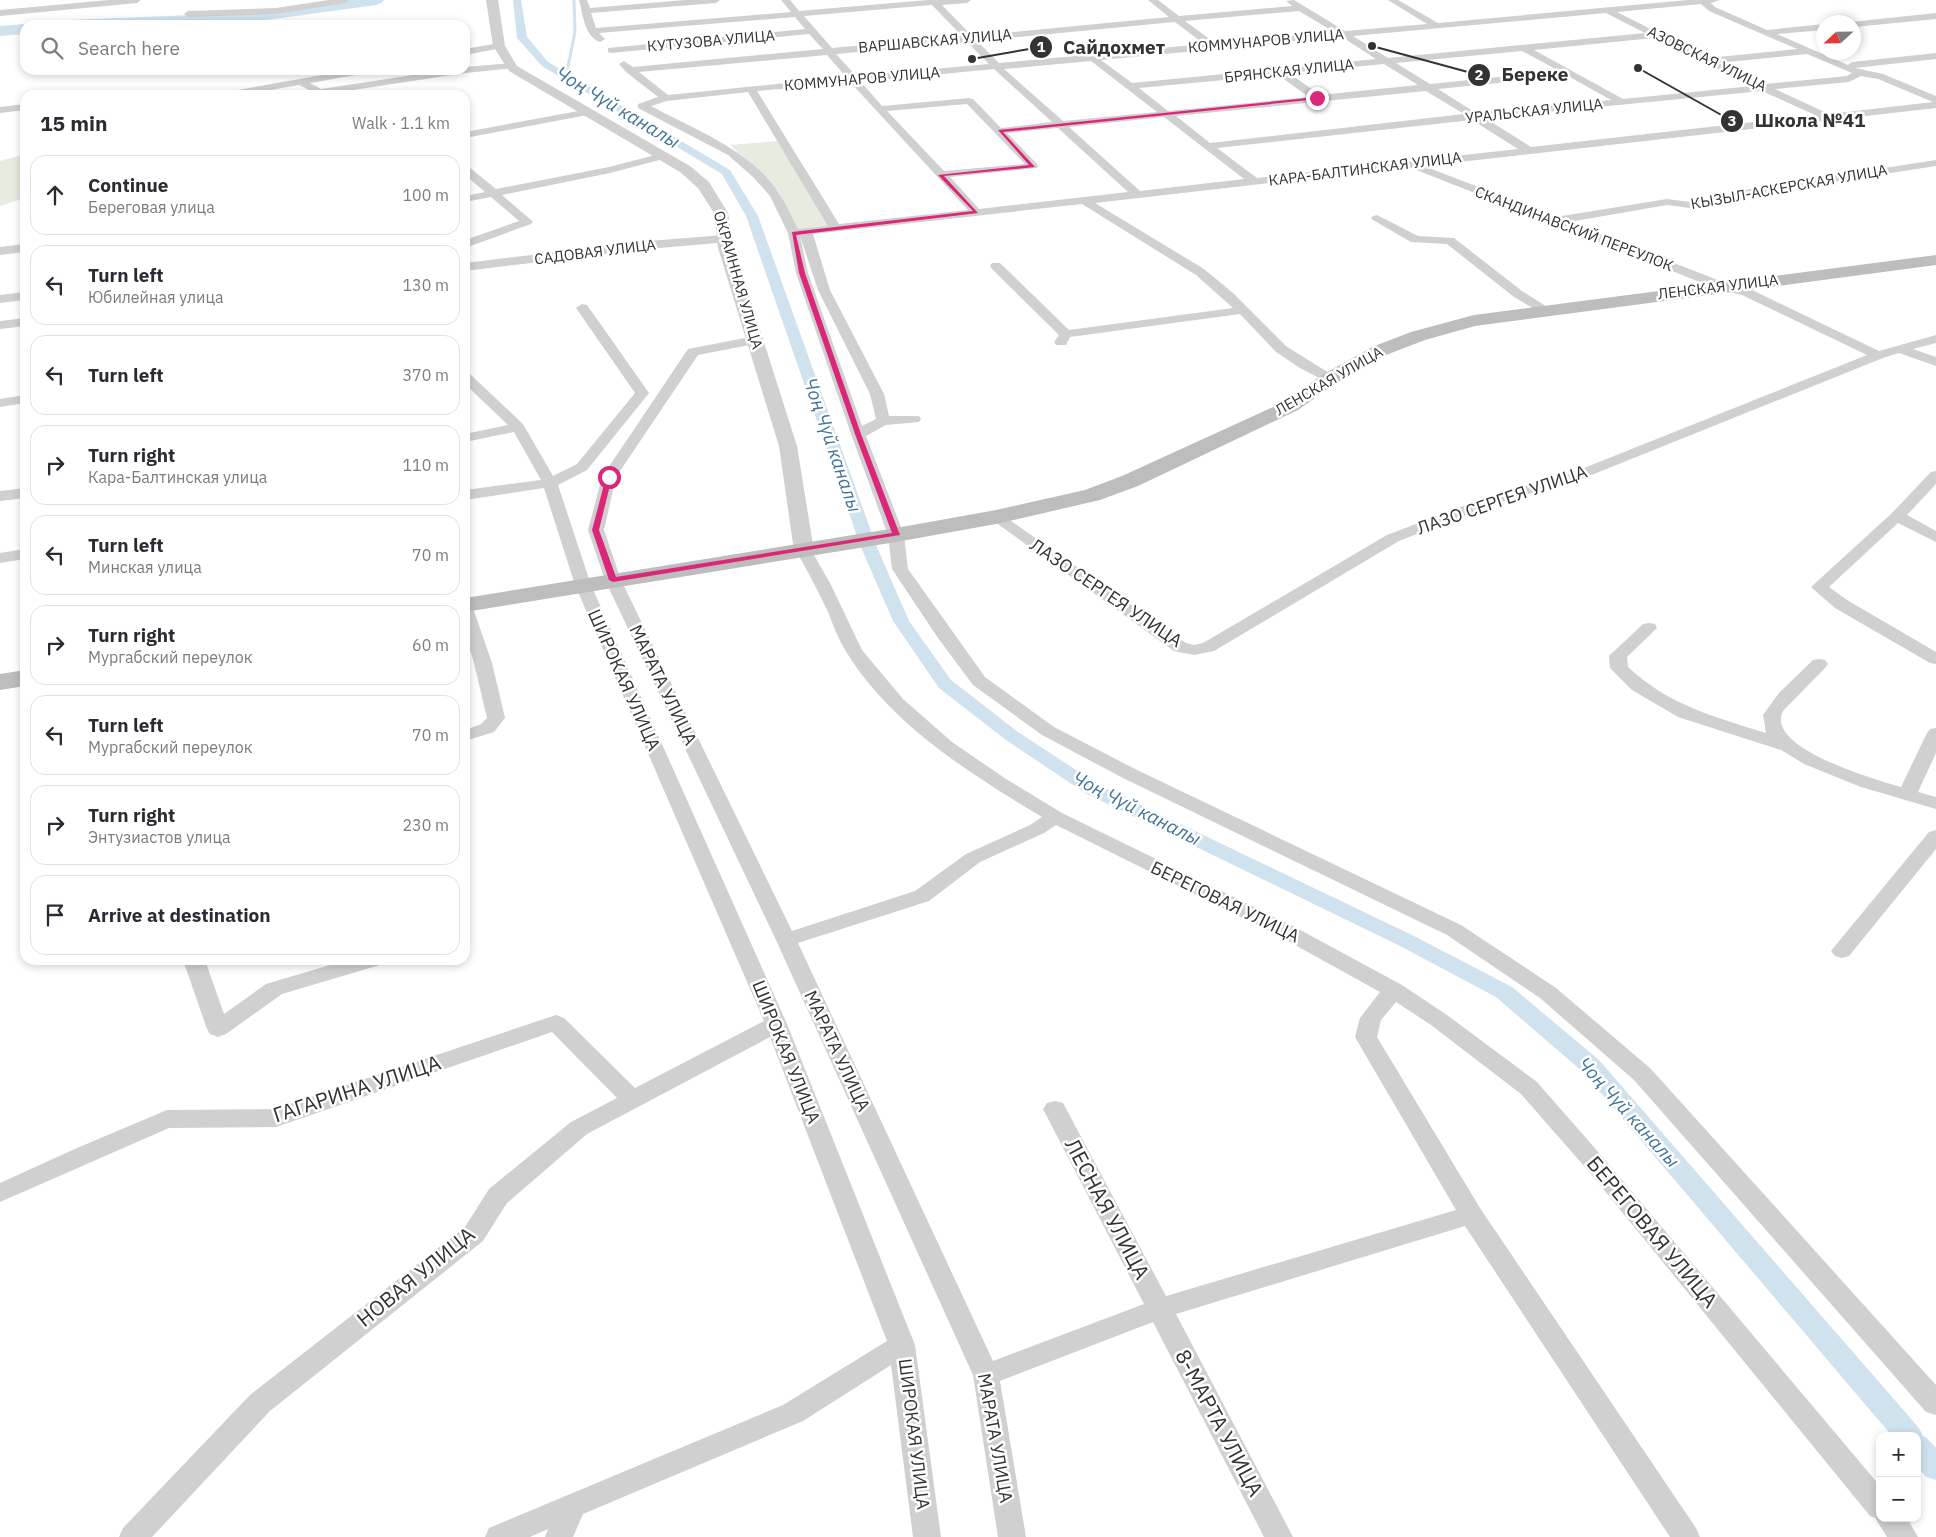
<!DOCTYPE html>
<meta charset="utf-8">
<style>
:root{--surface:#fff;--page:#f7f7f7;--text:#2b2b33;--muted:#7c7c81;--line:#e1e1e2}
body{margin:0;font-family:"IBM Plex Sans",sans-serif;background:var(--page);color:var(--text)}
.controls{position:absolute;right:15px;bottom:15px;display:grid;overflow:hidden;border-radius:10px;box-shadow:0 2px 8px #0003}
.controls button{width:45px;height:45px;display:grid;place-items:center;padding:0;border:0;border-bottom:1px solid var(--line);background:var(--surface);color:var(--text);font:25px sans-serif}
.compass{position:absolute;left:1816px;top:15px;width:45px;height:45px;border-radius:50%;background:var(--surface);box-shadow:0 2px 8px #0003;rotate:248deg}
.stop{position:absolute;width:15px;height:15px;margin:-11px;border:4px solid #db2777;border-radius:50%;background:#fff}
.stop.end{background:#db2777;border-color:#fff;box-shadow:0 1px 5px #0008}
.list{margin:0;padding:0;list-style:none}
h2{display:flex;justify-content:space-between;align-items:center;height:65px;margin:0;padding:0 20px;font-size:21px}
h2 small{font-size:16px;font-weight:400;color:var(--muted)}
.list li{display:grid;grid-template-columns:32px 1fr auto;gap:15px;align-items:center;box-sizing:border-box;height:80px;margin:0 10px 10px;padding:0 10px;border:1px solid var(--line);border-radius:15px}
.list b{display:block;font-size:19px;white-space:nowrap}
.list p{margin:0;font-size:16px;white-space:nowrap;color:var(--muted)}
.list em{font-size:16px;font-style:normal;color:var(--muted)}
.icon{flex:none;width:28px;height:28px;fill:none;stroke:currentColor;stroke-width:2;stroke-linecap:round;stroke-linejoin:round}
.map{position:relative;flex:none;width:1936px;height:1537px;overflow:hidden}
.search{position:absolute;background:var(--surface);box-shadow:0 2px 8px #0003;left:20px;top:20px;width:450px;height:55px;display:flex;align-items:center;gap:12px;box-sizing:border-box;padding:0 18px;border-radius:15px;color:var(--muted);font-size:19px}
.panel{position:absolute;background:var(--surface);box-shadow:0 2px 8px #0003;left:20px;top:90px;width:450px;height:875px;border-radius:15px}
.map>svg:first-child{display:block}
</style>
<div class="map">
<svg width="1936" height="1537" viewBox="0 0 1936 1537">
<rect width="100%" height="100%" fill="#fff"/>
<g fill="#e6ecdf">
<polygon points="778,141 829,226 798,230 780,194 761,173 730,145"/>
<polygon points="25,154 25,198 0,206 0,161"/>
</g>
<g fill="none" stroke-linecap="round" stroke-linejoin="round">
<polyline stroke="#cfe2ee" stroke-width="3" points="566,76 575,32 574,0"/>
<polygon fill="#cfe2ee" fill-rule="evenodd" points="513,0 521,0 527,37 548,62 730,170 758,216 876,545 909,621 951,680 1018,732 1099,785 1414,936 1512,987 1599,1060 1919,1428 1923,1436 1927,1438 1936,1448 1936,1480 1926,1477 1917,1466 1917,1436 1892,1436 1583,1072 1496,997 1400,946 1085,793 1006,740 939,688 893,621 860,545 746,216 722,174 542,66 517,38"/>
<g fill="#cfe2ee" fill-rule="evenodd">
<polygon points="343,0 384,0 381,3 376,5 244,23 185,25 60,25 62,22 68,20 244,13"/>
<polygon points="25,24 28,25 25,25 25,34 0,36 0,26"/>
</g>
<g fill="#d0d0d0" fill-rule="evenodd">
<polygon points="109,0 141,0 137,3 0,16 0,10"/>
<polygon points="329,0 349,0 345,3 276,14 188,17 184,14 188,11 276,8"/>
<path d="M579 0H587L590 8 685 0H720L716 3 591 13 596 28 791 12 781 0H790L799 11 928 0H971L967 3 942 5 972 36 1169 17 1148 0H1158L1179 16 1292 6 1286 1 1294 0 1345 31 1427 24 1388 0H1398L1438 23 1688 0H1720L1711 3 1715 7 1767 30 1824 24V30L1777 34 1848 65 1852 62 1936 53V59L1855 68 1883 74 1936 96V108L1424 166 1556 217 1667 199 1690 202 1755 188 1936 160V166L1755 194 1690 208 1667 205 1569 222 1728 284 1750 289 1879 351 1936 335V343L1913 349 1936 357V366L1899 353 1883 358 1584 478 1497 503 1399 541 1214 651 1194 655 1174 651 988 517 991 514H1001L1186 643 1194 645 1203 643 1387 535 1487 497 1574 472 1867 355 1742 295 1720 290 1409 167 1095 203 1204 269 1233 293 1286 346 1334 376 1336 379 1329 383 1300 368 1276 352 1240 314 1070 337 1066 345H1056L1054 342 1059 335 992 269 990 266 992 263H1000L1069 330 1233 308 1196 275 1082 204 813 234 830 290 884 394 889 416H919L921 419 919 422 886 425 866 436 904 535 908 569 985 677 1054 727 1137 770 1461 925 1556 988 1650 1068 1936 1385V1415L1926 1412 1634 1080 1540 998 1447 935 1123 778 1042 735 973 685 938 638 892 569 888 535 851 434 796 273 788 233 770 196 753 177 728 155 638 108V104L658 97 626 72 619 64 624 61 633 67 823 49 809 34 611 53 608 52V48L805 29 795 17 599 33 605 39 600 42C584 36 583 14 579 0ZM1701 4 1709 11 1797 49 1708 58 1617 12ZM932 5 962 36 832 48 804 16ZM1299 11 1334 32 1215 43 1185 21ZM1606 13 1645 33 1388 58 1353 36ZM1175 22 1204 44 999 63 977 41ZM1342 37 1376 59 1132 83 1101 60ZM1654 38 1752 86 1623 99 1534 50ZM967 42 989 64 856 76 836 54ZM1522 51 1559 71 1430 84 1396 63ZM1807 54 1852 73 1847 76 1765 84 1718 63ZM827 55 846 77 668 95 639 72ZM1091 61 1157 112 1063 121 1004 69ZM1384 64 1418 85 1320 95 1289 73ZM994 69 1052 122 1001 128 973 99 969 98 882 106 861 82ZM1278 75 1309 97 1168 111 1139 88ZM1568 76 1611 100 1476 113 1438 89ZM1861 76 1878 79 1933 102 1829 114 1775 89 1849 82ZM851 83 968 210 839 224 757 91ZM1426 91 1464 114 1210 143 1176 116ZM1762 91 1815 115 1531 147 1485 118ZM748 92 828 226 798 229C792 218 787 205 780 195 752 150 695 130 651 106L667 101ZM967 104 1025 164 944 171 887 111ZM1164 117 1244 179 1140 191 1069 127ZM1472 120 1518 149 1257 178 1217 148ZM1058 128 1128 192 979 209 950 177 1037 168 1038 166 1037 164 1007 133ZM800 236 818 290 870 394 876 419 862 426 808 273Z"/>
<polygon points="1936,13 1936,19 1854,27 1854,22 1851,22"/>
<polygon points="499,43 502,44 502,48 465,55 465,49"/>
<polygon points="512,63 517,66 515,68 465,73 320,95 299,85 243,95 122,95 127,92 232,91 351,70 372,70 367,73 310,83 321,89 446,70 465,70 465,67"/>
<polygon points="25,104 25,110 0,113 0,107"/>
<polygon points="589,109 594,112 593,114 465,138 465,132"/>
<polygon points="663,153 668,156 667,158 610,173 502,195 531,220 533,222 531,224 465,248 465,240 519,221 491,197 465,202 465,196 485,192 465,175 465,166 469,167 496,189 609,167"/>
<polygon points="1377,215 1418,236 1454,238 1522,291 1552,310 1551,313 1541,313 1514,297 1447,244 1411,242 1373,220 1371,218 1373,216"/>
<polygon points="724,235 730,239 728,242 648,249 465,271 465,263 648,241"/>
<polygon points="25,244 25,252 0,255 0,247"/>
<polygon points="25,292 25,300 0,303 0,295"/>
<polygon points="582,304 587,305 649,393 587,470 558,485 591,585 787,1024 915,1345 941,1537 913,1537 891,1365 803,1421 583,1514 573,1537 545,1537 548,1529 530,1537 485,1537 489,1528 783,1405 887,1341 770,1037 587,1134 507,1203 483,1241 270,1411 152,1537 119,1537 123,1528 250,1395 465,1227 489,1189 571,1122 617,1098 552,1032 276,1127 169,1128 0,1202 0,1183 77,1148 167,1110 275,1109 556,1015 564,1018 635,1088 764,1021 575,585 544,488 465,500 465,490 541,480 514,432 465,442 465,434 508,425 465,384 465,373 470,374 523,424 553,476 577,464 635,393 576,308"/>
<polygon points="25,318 25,326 0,329 0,321"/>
<path d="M755 336 760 337 762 340 760 343 698 355 616 477 604 530 621 580 792 931 915 891 966 854 1030 825 1042 817C969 773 891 725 845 650 838 638 833 625 828 612 818 591 808 571 796 551L798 548H810L831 585 862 650 903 699 952 742 1006 779 1062 813 1291 925 1402 985 1447 1015 1537 1082 1607 1162 1880 1486V1518H1907L1918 1537H1887L1875 1518 1870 1516 1591 1174 1521 1094 1431 1025 1396 1002 1381 1020 1377 1037 1480 1208 1696 1528 1700 1537H1670L1465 1226 1176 1314 1293 1537H1264L1153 1322 1000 1381 1026 1537H998L973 1375 776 940 605 580 588 530 602 477 688 349ZM1056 825 1277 935 1380 992 1360 1018 1355 1037 1456 1210 1166 1296 1063 1103 1055 1101 1047 1103 1043 1109 1144 1304 993 1361 798 943 929 901 980 862 1044 833Z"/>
<polygon points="25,395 25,403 0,407 0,399"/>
<polygon points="1936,471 1936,484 1907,515 1936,531 1936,542 1898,523 1829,587 1847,600 1936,652 1936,664 1930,663 1835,608 1811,587 1892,513 1931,472"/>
<polygon points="25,488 25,498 0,501 0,491"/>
<polygon points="25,549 25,559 0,563 0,553"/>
<polygon points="465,603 471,604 473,608 492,663 505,718 494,732 465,741 465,730 481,724 487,718 474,663 465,634"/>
<path d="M1649 623 1655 624 1657 628 1627 657 1628 667C1670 706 1713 716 1766 733L1763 715 1779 693 1813 660 1819 659 1825 660 1828 664 1825 668 1783 711C1764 748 1877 780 1901 787L1927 733 1930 729 1936 728V753L1918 792 1936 797V809L1861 787 1804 764 1781 750 1678 717 1632 690 1610 668 1609 656 1643 624Z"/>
<polygon points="1936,830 1936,849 1849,956 1842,958 1835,956 1831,951 1835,946 1929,832"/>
<polygon points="183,960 205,960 224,1014 266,984 347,960 383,960 380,965 282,994 226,1034 218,1037 210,1034 207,1029"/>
</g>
<polygon fill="#d0d0d0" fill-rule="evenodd" points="486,0 498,0 505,46 517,66 690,166 709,182 728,213 734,248 797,446 814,551 811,555 804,557 797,555 794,551 779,446 718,248 714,213 698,188 680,172 509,71 493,46"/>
<g fill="#bdbdbd" fill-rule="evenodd">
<polygon points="1936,255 1936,265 1475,326 1425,340 1386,355 1336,383 1298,410 1138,486 1100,500 996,524 896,542 465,612 465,598 896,528 996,510 1085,490 1122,476 1284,402 1322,375 1372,347 1411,332 1474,315"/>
<polygon points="25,670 25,686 0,690 0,674"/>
</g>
</g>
<polygon fill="#db2777" points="1317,97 1319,99 1003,132 1035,167 944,176 978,213 796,235 805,273 861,434 900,535 613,582 609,580 592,530 606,477 609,475 612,477 599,530 616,577 892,533 855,434 799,273 792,232 973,211 938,175 1029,165 998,130"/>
<g text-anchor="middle" stroke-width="5" stroke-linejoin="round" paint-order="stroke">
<g font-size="15" fill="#333" stroke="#fff">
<text transform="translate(711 41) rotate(-5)" y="5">КУТУЗОВА УЛИЦА</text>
<text transform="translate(935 41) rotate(-5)" y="5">ВАРШАВСКАЯ УЛИЦА</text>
<text transform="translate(1266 41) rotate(-5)" y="5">КОММУНАРОВ УЛИЦА</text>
<text transform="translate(1707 59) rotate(26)" y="5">АЗОВСКАЯ УЛИЦА</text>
<text transform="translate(1289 71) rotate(-6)" y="5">БРЯНСКАЯ УЛИЦА</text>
<text transform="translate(862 79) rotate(-5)" y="5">КОММУНАРОВ УЛИЦА</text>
<text transform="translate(1534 111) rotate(-6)" y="5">УРАЛЬСКАЯ УЛИЦА</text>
<text transform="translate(1365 169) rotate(-7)" y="5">КАРА-БАЛТИНСКАЯ УЛИЦА</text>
<text transform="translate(1789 187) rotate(-10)" y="5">КЫЗЫЛ-АСКЕРСКАЯ УЛИЦА</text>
<text transform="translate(1574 229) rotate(21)" y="5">СКАНДИНАВСКИЙ ПЕРЕУЛОК</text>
<text transform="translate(595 252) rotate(-7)" y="5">САДОВАЯ УЛИЦА</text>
<text transform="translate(738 280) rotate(74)" y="5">ОКРАИННАЯ УЛИЦА</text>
<text transform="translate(1718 287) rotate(-7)" y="5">ЛЕНСКАЯ УЛИЦА</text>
<text transform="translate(1329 381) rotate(-30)" y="5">ЛЕНСКАЯ УЛИЦА</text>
</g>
<g font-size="18" fill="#333" stroke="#fff">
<text transform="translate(1502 500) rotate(-19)" y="6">ЛАЗО СЕРГЕЯ УЛИЦА</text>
<text transform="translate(1106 593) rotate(34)" y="6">ЛАЗО СЕРГЕЯ УЛИЦА</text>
<text transform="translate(624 680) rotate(66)" y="6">ШИРОКАЯ УЛИЦА</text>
<text transform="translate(663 685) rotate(64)" y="6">МАРАТА УЛИЦА</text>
<text transform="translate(1225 902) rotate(26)" y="6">БЕРЕГОВАЯ УЛИЦА</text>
<text transform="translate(837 1051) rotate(65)" y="6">МАРАТА УЛИЦА</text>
<text transform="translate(786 1052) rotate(68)" y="6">ШИРОКАЯ УЛИЦА</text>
<text transform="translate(914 1434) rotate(83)" y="6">ШИРОКАЯ УЛИЦА</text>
<text transform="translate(995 1438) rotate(80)" y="6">МАРАТА УЛИЦА</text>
</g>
<g font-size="19" font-style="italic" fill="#3f7597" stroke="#fff">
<text transform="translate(618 107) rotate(31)" y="7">Чоң Чүй каналы</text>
<text transform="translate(833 445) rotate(71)" y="7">Чоң Чүй каналы</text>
<text transform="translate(1137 808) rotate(27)" y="7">Чоң Чүй каналы</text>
<text transform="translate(1629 1112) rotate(48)" y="7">Чоң Чүй каналы</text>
</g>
<g font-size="21" fill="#333" stroke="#fff">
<text transform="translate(357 1089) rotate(-18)" y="7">ГАГАРИНА УЛИЦА</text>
<text transform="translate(1107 1209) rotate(62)" y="7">ЛЕСНАЯ УЛИЦА</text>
<text transform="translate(1652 1232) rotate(50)" y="7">БЕРЕГОВАЯ УЛИЦА</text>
<text transform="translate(416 1277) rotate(-39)" y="7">НОВАЯ УЛИЦА</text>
<text transform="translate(1219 1423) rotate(62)" y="7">8-МАРТА УЛИЦА</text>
</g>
</g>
<path fill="none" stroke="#333" stroke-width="2" d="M972 59L1041 47M1372 46L1479 75M1638 68L1732 121"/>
<g fill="#333" stroke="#fff" stroke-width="2">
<circle cx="972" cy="59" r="5"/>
<circle cx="1372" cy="46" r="5"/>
<circle cx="1638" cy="68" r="5"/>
<circle cx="1041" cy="47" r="12"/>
<circle cx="1479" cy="75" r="12"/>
<circle cx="1732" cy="121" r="12"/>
</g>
<g font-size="15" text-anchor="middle" font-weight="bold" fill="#fff">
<text x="1041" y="52">1</text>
<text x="1479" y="80">2</text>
<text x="1732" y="126">3</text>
</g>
<g font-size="19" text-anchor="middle" font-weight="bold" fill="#333" stroke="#fff" stroke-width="5" stroke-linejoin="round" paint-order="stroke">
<text x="1114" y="54">Сайдохмет</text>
<text x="1535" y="81">Береке</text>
<text x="1810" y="127">Школа №41</text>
</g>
</svg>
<div class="controls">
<button>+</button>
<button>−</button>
</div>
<svg class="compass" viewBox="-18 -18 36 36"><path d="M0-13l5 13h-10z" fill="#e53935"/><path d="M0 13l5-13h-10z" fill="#7c7c81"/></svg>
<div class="stop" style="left:609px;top:477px"></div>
<div class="stop end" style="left:1317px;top:98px"></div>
<div class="search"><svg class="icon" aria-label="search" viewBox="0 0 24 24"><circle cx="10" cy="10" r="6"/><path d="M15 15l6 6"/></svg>Search here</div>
<section class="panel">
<h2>15 min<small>Walk · 1.1 km</small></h2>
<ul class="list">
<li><svg class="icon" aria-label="ahead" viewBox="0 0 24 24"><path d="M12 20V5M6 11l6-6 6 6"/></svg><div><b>Continue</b><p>Береговая улица</p></div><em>100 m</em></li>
<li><svg class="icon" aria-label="left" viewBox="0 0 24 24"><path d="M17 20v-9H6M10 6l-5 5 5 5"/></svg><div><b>Turn left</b><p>Юбилейная улица</p></div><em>130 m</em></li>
<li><svg class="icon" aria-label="left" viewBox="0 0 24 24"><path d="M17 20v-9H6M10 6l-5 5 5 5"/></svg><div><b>Turn left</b></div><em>370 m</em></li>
<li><svg class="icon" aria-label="right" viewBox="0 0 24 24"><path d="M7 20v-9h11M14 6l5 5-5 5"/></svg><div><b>Turn right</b><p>Кара-Балтинская улица</p></div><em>110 m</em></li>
<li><svg class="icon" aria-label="left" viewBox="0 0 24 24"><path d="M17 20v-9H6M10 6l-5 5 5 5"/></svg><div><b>Turn left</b><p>Минская улица</p></div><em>70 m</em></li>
<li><svg class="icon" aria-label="right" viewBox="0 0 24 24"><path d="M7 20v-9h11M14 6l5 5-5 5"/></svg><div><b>Turn right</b><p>Мургабский переулок</p></div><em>60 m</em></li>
<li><svg class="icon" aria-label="left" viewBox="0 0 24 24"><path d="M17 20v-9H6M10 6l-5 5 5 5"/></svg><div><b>Turn left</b><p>Мургабский переулок</p></div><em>70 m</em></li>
<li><svg class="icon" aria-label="right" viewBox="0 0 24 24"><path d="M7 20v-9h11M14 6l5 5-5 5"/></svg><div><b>Turn right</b><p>Энтузиастов улица</p></div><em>230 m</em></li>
<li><svg class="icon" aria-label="arrive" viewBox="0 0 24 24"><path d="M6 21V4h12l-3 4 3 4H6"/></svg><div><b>Arrive at destination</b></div></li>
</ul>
</section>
</div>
